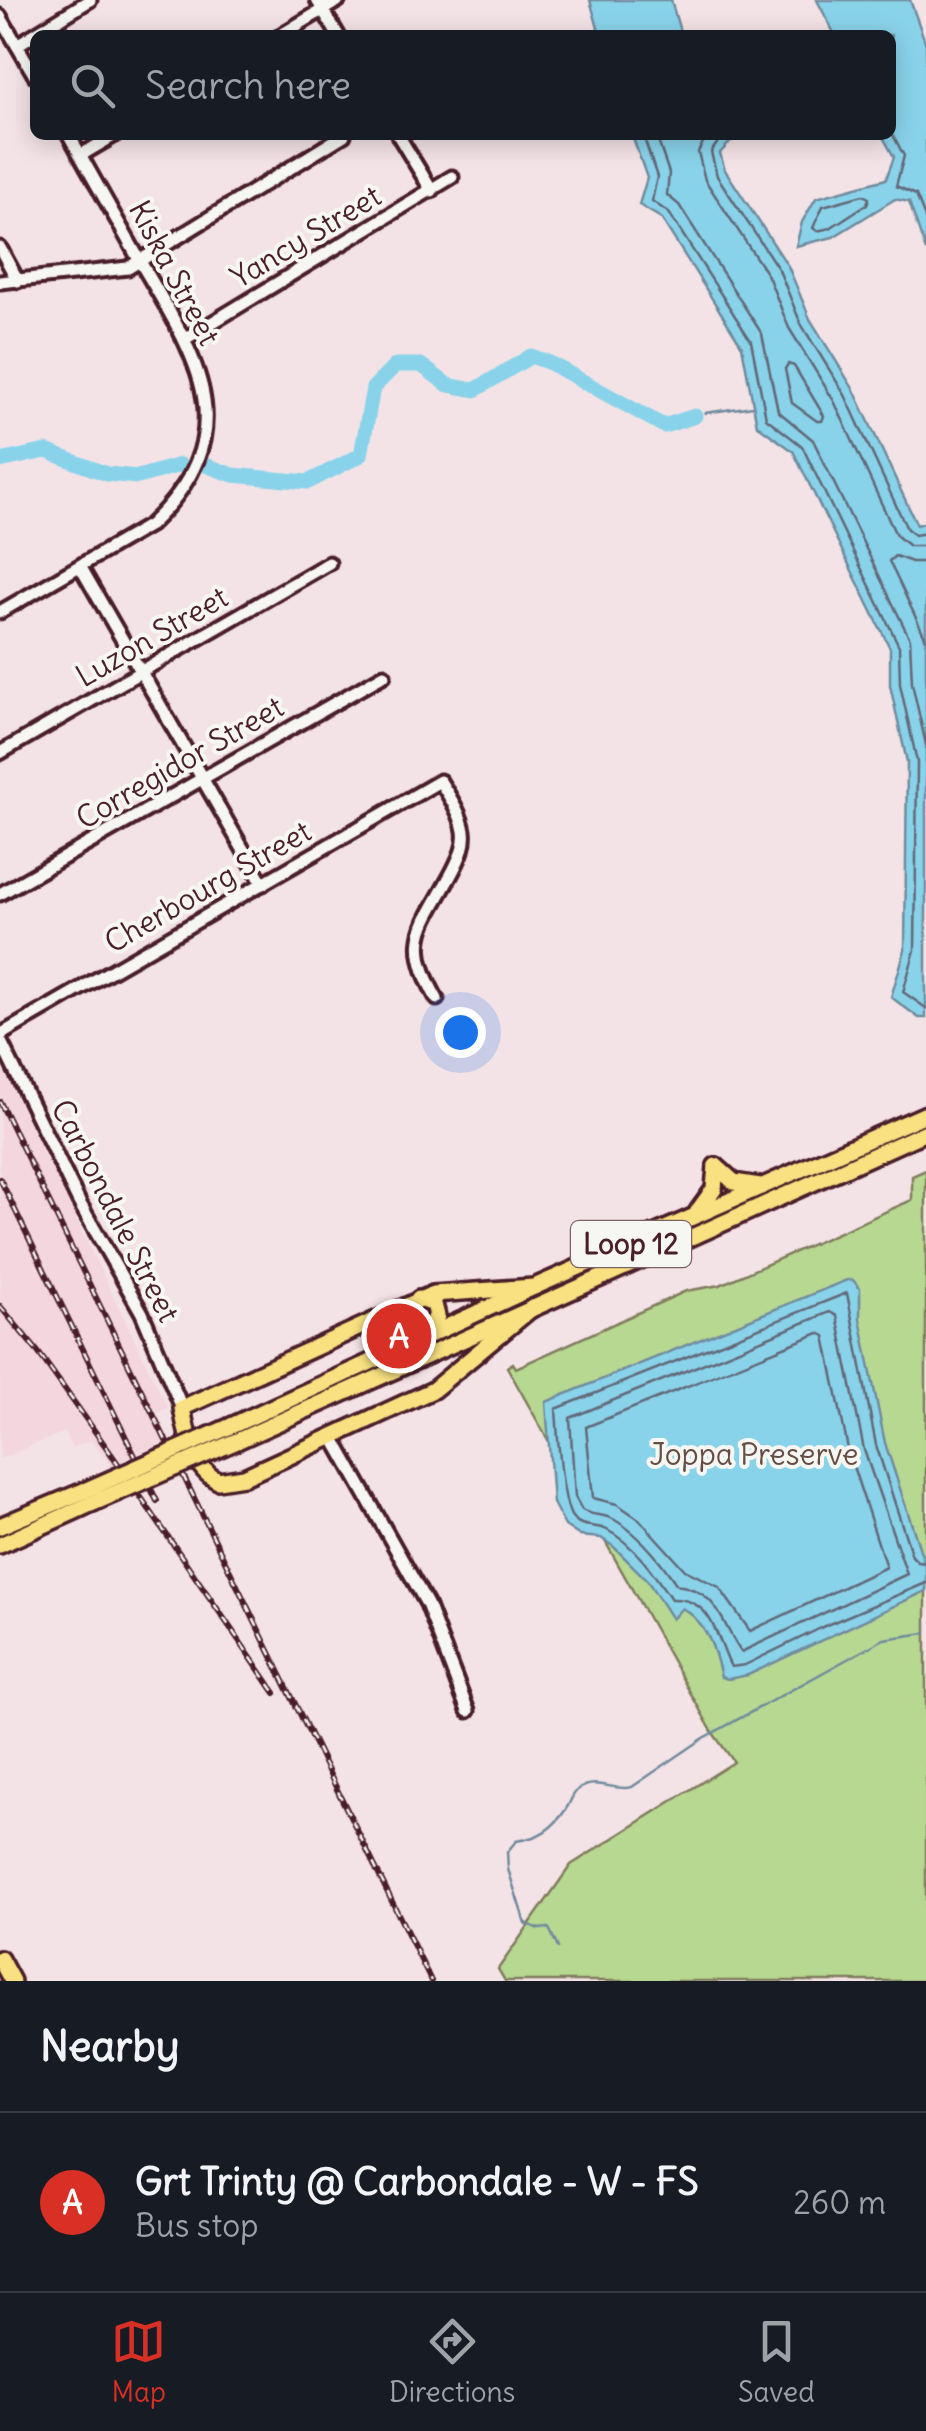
<!DOCTYPE html>
<style>
:root{--surface:#171b24;--page:#20242c;--text:#f1f3f6;--muted:#9ea1a6;--line:#363941;--accent:#d93025}
body{margin:0;font-family:Delius,sans-serif;background:var(--page);color:var(--text)}
.you{position:absolute;left:460px;top:1032px;width:35px;height:35px;margin:-25px;border:8px solid #fff;border-radius:50%;background:#1a73e8;box-shadow:0 0 0 15px #1a73e833}
.badge{display:grid;place-items:center;width:65px;height:65px;border-radius:50%;background:var(--accent);color:#fff;font-size:32px;font-weight:700}
.pin{position:absolute;translate:-50% -50%;border:5px solid #fff;box-shadow:0 2px 10px #0006}
.list{margin:0;padding:0;list-style:none}
h2{display:flex;justify-content:space-between;align-items:center;height:130px;margin:0;padding:0 40px;font-size:42px}
h2 small{font-size:32px;font-weight:400;color:var(--muted)}
.list li{display:grid;grid-template-columns:65px 1fr auto;gap:30px;align-items:center;box-sizing:border-box;height:180px;padding:0 40px;border-top:2px solid var(--line)}
.list b{display:block;font-size:38px;white-space:nowrap}
.list p{margin:0;font-size:32px;white-space:nowrap;color:var(--muted)}
.list em{font-size:32px;font-style:normal;color:var(--muted)}
.icon{flex:none;width:55px;height:55px;fill:none;stroke:currentColor;stroke-width:2;stroke-linecap:round;stroke-linejoin:round}
.map{position:relative;flex:none;width:926px;height:1981px;overflow:hidden}
.search{position:absolute;background:var(--surface);box-shadow:0 5px 25px #0003;left:30px;right:30px;top:30px;height:110px;display:flex;align-items:center;gap:25px;box-sizing:border-box;padding:0 35px;border-radius:15px;color:var(--muted);font-size:38px}
.sheet{height:310px;background:var(--surface)}
nav{display:flex;justify-content:space-around;align-items:center;box-sizing:border-box;height:140px;border-top:2px solid var(--line);background:var(--surface);font-size:28px;color:var(--muted)}
nav a{display:grid;justify-items:center;gap:5px}
nav .on{color:var(--accent)}
.map>svg:first-child{display:block}
</style>
<div class="map">
<svg width="926" height="1981" viewBox="0 0 926 1981">
<rect width="100%" height="100%" fill="#f4e3e6"/>
<filter id="ink" filterUnits="userSpaceOnUse"><feTurbulence type="fractalNoise" baseFrequency=".01" numOctaves="2"/><feDisplacementMap in="SourceGraphic" scale="20" xChannelSelector="R" yChannelSelector="G"/><feConvolveMatrix kernelMatrix="1 2 1 2 8 2 1 2 1" color-interpolation-filters="sRGB"/></filter>
<g filter="url(#ink)">
<polygon fill="#f3d6de" points="0,1064 168,1408 157,1413 170,1439 111,1466 91,1440 72,1448 64,1432 0,1459"/>
<polygon fill="#b7d891" stroke="#807c5e" stroke-width="2.5" points="926,1170 926,1981 505,1981 498,1969 571,1865 734,1762 713,1733 507,1367 513,1363 516,1368 686,1291 720,1285 912,1200 912,1176"/>
<g fill="#89d3ea" stroke="#708b9e" stroke-width="2.5">
<polygon points="590,0 671,0 681,35 600,35"/>
<polygon points="817,0 910,0 926,44 926,251 909,202 895,199 833,237 796,246 802,222 816,198 886,179 894,157 882,135 891,135 891,35 835,35"/>
<polygon points="632,135 737,135 720,153 725,170 788,266 810,319 854,390 917,525 926,522 926,1018 919,1018 891,997 905,950 907,762 890,685 890,648 793,451 757,425 742,346 661,218 639,205 647,178"/>
<path d="M847 1280H853L860 1289V1319L885 1443 926 1568V1591L748 1675 728 1679 721 1677C715 1650 707 1622 682 1608L672 1619 647 1580 614 1547 601 1538 580 1536 565 1526 553 1503 546 1402Z"/>
</g>
<g fill="none" stroke-linecap="round" stroke-linejoin="round">
<g stroke="#636777" stroke-width="2.5">
<polyline points="891,131 904,156 896,186 916,195 926,220"/>
<polyline points="643,135 657,177 652,201 669,213 751,341 766,418 802,446 899,646 900,684 917,762 915,950 903,992 926,1008"/>
<polyline points="656,135 669,173 667,195 679,205 762,334 778,411 813,440 910,639 912,683 926,745"/>
<polyline points="707,135 698,152 705,180 768,276 789,328 834,401 896,535 909,546 926,546"/>
<polyline points="723,135 711,152 717,176 779,270 801,324 845,395 907,529 915,535 926,533"/>
<polygon points="863,195 869,198 867,204 830,228 817,231 813,228 823,206"/>
<polygon points="788,364 794,366 824,416 822,421 817,421 792,403 785,369"/>
<polyline points="926,562 912,562 895,556 889,561 926,639"/>
<path d="M830 1312 837 1316 864 1450 907 1574 741 1652C721 1623 719 1591 677 1585 661 1561 639 1533 613 1519 603 1514 592 1516 582 1510L575 1497 570 1418Z"/>
<polygon points="819,1333 825,1336 849,1454 886,1567 750,1631 719,1587 685,1570 639,1519 617,1504 593,1498 586,1427"/>
<path d="M926 1563 918 1562 912 1556 876 1445 847 1293 556 1409C557 1429 562 1504 572 1517 581 1529 595 1524 607 1530 634 1544 655 1575 671 1599 713 1597 716 1638 731 1667L745 1665 829 1624 926 1583"/>
</g>
<g stroke="#708b9e" stroke-width="2.5">
<polyline points="705,413 753,406"/>
<path d="M558 1948 549 1928 539 1929 525 1923 508 1869 507 1852 516 1841C539 1838 553 1829 566 1809 571 1802 572 1793 579 1789 597 1777 613 1792 632 1787L704 1738 884 1639 926 1633"/>
</g>
<g stroke="#89d3ea" stroke-width="15">
<polyline points="0,461 46,451 107,474 138,477 180,465"/>
<polyline points="208,466 233,475 308,482 361,455 373,388 396,365 421,365 448,385 475,390 531,356 550,363 664,426 695,416"/>
</g>
<g stroke="#4a1f2b" stroke-width="19">
<g id="minor">
<polyline points="317,0 338,35"/>
<polyline points="0,16 35,76"/>
<polyline points="281,35 339,0"/>
<polyline points="17,45 90,0"/>
<polyline points="398,135 432,191"/>
<polyline points="81,155 115,135"/>
<polyline points="0,248 18,281"/>
<polyline points="0,282 128,268 344,135"/>
<polyline points="185,339 452,177"/>
<polyline points="80,566 263,884"/>
<path d="M0 612 150 525C248 432 197 359 141 263 117 221 93 178 69 135"/>
<polyline points="0,753 329,563"/>
<polyline points="0,894 384,675"/>
<path d="M0 1035 440 781C449 796 461 813 464 831 466 845 460 857 454 869 425 925 402 938 437 999"/>
<polyline points="0,1040 79,1202 142,1313 182,1408"/>
<polyline points="333,1437 427,1604 468,1711"/>
</g>
</g>
<g stroke="#4a1f2b" stroke-width="22">
<g id="major">
<polyline points="716,1166 734,1182 760,1186"/>
<polyline points="698,1211 714,1189 716,1166"/>
<polyline points="419,1299 434,1304 437,1316 421,1338"/>
<path d="M532 1308 433 1390 244 1477 218 1481C192 1468 187 1434 182 1408L433 1294 534 1287"/>
<polyline points="231,1426 534,1287 926,1114"/>
<polyline points="237,1441 926,1132"/>
<polyline points="0,1526 86,1490"/>
<polyline points="0,1545 93,1503"/>
<polyline points="0,1959 12,1981"/>
</g>
</g>
<use href="#minor" stroke="#f6f6f2" stroke-width="11"/>
<use href="#major" stroke="#f9e181" stroke-width="15"/>
<g stroke="#4a1f2b" stroke-width="6">
<g id="rail">
<polyline points="0,1102 431,1981"/>
<polyline points="0,1179 157,1501"/>
<polyline points="0,1306 38,1352 114,1458 275,1693"/>
</g>
</g>
<use href="#rail" stroke="#f6f6f2" stroke-width="2.5" stroke-dasharray="8" stroke-linecap="butt"/>
<g stroke="#4a1f2b" stroke-width="22" stroke-linecap="butt">
<g id="major-bridge">
<polyline points="86,1490 231,1426"/>
<polyline points="93,1503 237,1441"/>
</g>
</g>
<use href="#major-bridge" stroke="#f9e181" stroke-width="15"/>
</g>
</g>
<g text-anchor="middle" stroke-width="8" stroke-linejoin="round" paint-order="stroke">
<rect fill="#f6f6f2" stroke="#7e6067" stroke-width="2.5" x="571" y="1221" width="120" height="46" rx="8"/>
<g font-size="28" font-weight="bold" fill="#4a1f2b">
<text x="631" y="1254">Loop 12</text>
</g>
<g font-size="30" fill="#4a1f2b" stroke="#f6f6f2">
<text transform="translate(306 237) rotate(-31)" y="10">Yancy Street</text>
<text transform="translate(174 273) rotate(62)" y="10">Kiska Street</text>
<text transform="translate(152 637) rotate(-30)" y="10">Luzon Street</text>
<text transform="translate(180 763) rotate(-30)" y="10">Corregidor Street</text>
<text transform="translate(208 887) rotate(-30)" y="10">Cherbourg Street</text>
<text transform="translate(115 1211) rotate(63)" y="10">Carbondale Street</text>
</g>
<g font-size="30" fill="#654d44" stroke="#f6f6f2">
<text x="754" y="1465">Joppa Preserve</text>
</g>
</g>
</svg>
<div class="you"></div>
<div class="pin badge" style="left:399px;top:1336px">A</div>
<div class="search"><svg class="icon" aria-label="search" viewBox="0 0 24 24"><circle cx="10" cy="10" r="6"/><path d="M15 15l6 6"/></svg>Search here</div>
</div>
<section class="sheet">
<h2>Nearby<small></small></h2>
<ul class="list">
<li><span class="badge">A</span><div><b>Grt Trinty @ Carbondale - W - FS</b><p>Bus stop</p></div><em>260 m</em></li>
</ul>
</section>
<nav>
<a class="on"><svg class="icon" aria-label="map" viewBox="0 0 24 24"><path d="M3 6l6-2 6 2 6-2v14l-6 2-6-2-6 2zM9 4v14M15 6v14"/></svg>Map</a>
<a><svg class="icon" aria-label="directions" viewBox="0 0 24 24"><path d="M12 3l9 9-9 9-9-9zM9 14v-3h6M13 9l2 2-2 2"/></svg>Directions</a>
<a><svg class="icon" aria-label="saved" viewBox="0 0 24 24"><path d="M7 4h10v16l-5-4-5 4z"/></svg>Saved</a>
</nav>
